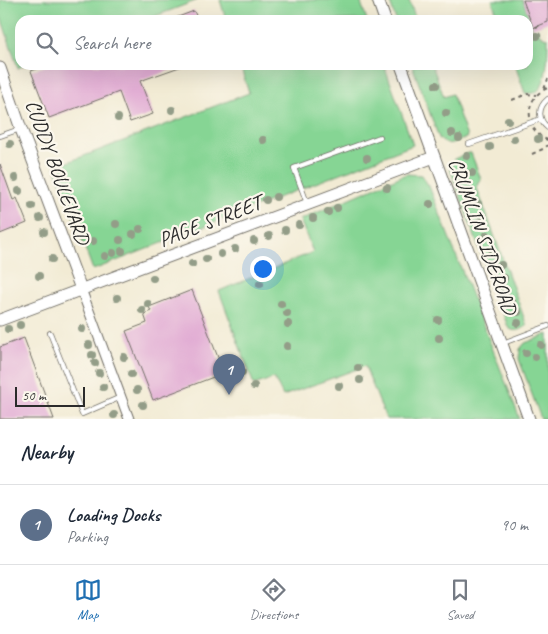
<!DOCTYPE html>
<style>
:root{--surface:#fff;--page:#f6f6f7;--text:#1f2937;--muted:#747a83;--line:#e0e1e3;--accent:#1f6fb2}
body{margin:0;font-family:Caveat,sans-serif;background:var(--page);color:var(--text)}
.scale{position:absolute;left:15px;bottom:12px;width:70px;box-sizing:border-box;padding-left:5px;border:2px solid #2b2b2b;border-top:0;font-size:14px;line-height:18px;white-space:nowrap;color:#2b2b2b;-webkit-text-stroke:4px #fbf7ec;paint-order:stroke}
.you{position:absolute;left:262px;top:268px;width:18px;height:18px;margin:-12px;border:4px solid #fff;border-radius:50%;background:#1a73e8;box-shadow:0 0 0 8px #1a73e833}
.badge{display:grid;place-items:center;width:32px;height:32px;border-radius:50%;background:var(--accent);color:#fff;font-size:16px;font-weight:700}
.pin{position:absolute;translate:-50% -41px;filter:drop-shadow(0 1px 2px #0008)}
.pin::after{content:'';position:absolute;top:26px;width:18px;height:15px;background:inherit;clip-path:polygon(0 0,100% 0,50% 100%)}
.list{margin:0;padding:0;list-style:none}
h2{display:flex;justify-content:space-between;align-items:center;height:65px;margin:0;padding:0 20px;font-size:21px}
h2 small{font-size:16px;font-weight:400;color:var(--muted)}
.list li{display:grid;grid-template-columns:32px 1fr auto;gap:15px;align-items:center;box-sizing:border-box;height:80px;padding:0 20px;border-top:1px solid var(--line)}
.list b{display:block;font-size:19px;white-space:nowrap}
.list p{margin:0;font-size:16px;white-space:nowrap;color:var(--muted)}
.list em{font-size:16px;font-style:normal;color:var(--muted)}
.icon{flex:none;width:28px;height:28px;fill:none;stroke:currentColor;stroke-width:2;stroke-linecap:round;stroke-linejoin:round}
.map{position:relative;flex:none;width:548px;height:419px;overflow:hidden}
.search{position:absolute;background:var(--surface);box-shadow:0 5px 20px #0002;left:15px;right:15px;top:15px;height:55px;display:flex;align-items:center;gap:12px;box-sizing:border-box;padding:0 18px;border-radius:15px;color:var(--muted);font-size:19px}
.sheet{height:145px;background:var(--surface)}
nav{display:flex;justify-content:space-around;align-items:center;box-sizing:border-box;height:70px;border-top:1px solid var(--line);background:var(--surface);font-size:14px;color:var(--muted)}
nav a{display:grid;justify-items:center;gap:2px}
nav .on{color:var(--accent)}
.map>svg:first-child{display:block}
</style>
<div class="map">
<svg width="548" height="419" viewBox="0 0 548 419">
<rect width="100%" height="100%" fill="#fbf7ec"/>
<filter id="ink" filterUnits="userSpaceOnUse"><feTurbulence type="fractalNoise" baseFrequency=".02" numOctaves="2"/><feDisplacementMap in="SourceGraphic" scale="10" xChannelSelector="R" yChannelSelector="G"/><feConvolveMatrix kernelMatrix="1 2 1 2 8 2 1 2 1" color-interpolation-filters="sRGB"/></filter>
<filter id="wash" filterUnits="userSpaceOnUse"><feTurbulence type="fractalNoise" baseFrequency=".0096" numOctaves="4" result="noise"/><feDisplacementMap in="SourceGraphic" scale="20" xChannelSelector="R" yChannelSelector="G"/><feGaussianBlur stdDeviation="1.12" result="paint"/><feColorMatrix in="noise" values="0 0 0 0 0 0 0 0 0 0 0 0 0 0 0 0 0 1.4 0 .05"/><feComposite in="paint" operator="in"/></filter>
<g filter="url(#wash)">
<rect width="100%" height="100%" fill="#f2ebd4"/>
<g fill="#86d594" stroke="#588060">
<polygon points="0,0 198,0 145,20 20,20 20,65 25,65 18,68 0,14"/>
<polygon points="220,0 360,0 367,20 226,20"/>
<polygon points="389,0 409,0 416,20 396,20"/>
<polygon points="492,0 523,0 533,27 528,29 528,20 499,20"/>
<path d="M538 29 540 35 546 38 548 37C548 51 548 89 534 93 531 94 528 93 525 93L515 65H528V32Z"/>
<polygon points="240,65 384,65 413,145 93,270 55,167 249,93"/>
<path d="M412 65H432L444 97 452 94 467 137 466 138C456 142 446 148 439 138Z"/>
<path d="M469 153H471L481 179 477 188 527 326C521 329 514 334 508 327L450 169 454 159Z"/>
<polygon points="406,174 421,175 429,186 520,419 386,419 365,366 283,396 274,378 254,385 219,291 313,252 300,220"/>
<polygon points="548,334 548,419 541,419 519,359 520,349 525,343"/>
</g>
<g id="blocks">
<g fill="#e2add4">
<polygon points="523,0 548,0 548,22 533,28"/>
<polygon points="194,11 198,20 170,20"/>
<polygon points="48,65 185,65 140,81 153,114 130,122 119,92 49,118 31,71"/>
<polygon points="0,164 13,200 17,198 27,223 0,234"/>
<polygon points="192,290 224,373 153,400 126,331 147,323 144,314 151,311 149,307"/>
<polygon points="24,338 54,419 0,419 0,347"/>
</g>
</g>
</g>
<g filter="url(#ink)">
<use href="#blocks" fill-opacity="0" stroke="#716e66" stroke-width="1"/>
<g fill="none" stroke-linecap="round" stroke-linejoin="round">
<g stroke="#716e66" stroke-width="6">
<g id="service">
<path d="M548 99C537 108 538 120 548 128"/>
<polyline points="0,136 20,129"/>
<polyline points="469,144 541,119"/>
<polyline points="307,203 294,168 380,137"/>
<polyline points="50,333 82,414 121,397"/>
<polyline points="503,343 548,326"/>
</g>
</g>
<g stroke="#716e66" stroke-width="11">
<polyline id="minor" points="81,289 129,419"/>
</g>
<g stroke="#716e66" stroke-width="13">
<g id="tertiary">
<polyline points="378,0 385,20"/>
<polyline points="401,65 529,419"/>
<polyline points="0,68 21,129 81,289"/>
<polyline points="0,320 434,157"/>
</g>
</g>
<g stroke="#716e66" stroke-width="2" stroke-dasharray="4 4" stroke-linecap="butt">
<polyline points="528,30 541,25"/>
<polyline points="544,89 548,79"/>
<polyline points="512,100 527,94 536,95"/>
<path d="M530 117C528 104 536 92 548 88"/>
<polyline points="533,128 542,138 548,140"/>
<polyline points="532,154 545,148 548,145"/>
</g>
<use href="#service" stroke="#fff" stroke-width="4.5"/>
<use href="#minor" stroke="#fff" stroke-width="9"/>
<use href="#tertiary" stroke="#fff" stroke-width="11"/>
</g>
<g fill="#939d88">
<circle cx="537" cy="36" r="4"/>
<circle cx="436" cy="85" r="4"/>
<circle cx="172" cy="110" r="4"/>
<circle cx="446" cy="113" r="4"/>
<circle cx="118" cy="118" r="4"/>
<circle cx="508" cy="120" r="4"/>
<circle cx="452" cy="133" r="4"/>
<circle cx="459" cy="138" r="4"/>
<circle cx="514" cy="139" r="4"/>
<circle cx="538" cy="139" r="4"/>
<circle cx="263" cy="140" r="4"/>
<circle cx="10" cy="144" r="4"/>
<circle cx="490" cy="147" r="4"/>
<circle cx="467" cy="156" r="4"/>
<circle cx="367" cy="158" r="4"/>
<circle cx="472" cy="173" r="4"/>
<circle cx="15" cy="178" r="4"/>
<circle cx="387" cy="188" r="4"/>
<circle cx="19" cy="191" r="4"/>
<circle cx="470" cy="191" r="4"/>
<circle cx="276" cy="197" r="4"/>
<circle cx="266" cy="200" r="4"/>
<circle cx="430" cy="204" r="4"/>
<circle cx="478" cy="204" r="4"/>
<circle cx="32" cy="206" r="4"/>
<circle cx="337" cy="208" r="4"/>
<circle cx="328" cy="212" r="4"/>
<circle cx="40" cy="218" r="4"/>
<circle cx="313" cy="218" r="4"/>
<circle cx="480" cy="221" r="4"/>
<circle cx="116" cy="224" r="4"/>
<circle cx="299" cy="225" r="4"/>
<circle cx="140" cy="229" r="4"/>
<circle cx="285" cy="230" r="4"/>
<circle cx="44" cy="232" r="4"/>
<circle cx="133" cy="234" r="4"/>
<circle cx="487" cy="235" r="4"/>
<circle cx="269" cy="236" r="4"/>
<circle cx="120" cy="240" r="4"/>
<circle cx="93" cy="241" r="4"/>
<circle cx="254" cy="241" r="4"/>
<circle cx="235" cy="249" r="4"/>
<circle cx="122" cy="251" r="4"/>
<circle cx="492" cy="251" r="4"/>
<circle cx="113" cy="253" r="4"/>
<circle cx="221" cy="254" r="4"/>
<circle cx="105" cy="256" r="4"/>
<circle cx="52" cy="259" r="4"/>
<circle cx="206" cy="259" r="4"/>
<circle cx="192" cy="264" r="4"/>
<circle cx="501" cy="265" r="4"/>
<circle cx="39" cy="276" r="4"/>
<circle cx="153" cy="278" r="4"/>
<circle cx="504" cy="278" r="4"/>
<circle cx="260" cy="284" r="4"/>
<circle cx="505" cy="293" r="4"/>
<circle cx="117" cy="298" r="4"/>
<circle cx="512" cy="303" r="4"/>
<circle cx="148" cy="304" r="4"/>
<circle cx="281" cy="304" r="4"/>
<circle cx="142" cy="310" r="4"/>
<circle cx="518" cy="312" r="4"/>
<circle cx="287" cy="313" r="4"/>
<circle cx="438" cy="320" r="4"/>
<circle cx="518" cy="323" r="4"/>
<circle cx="288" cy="324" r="4"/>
<circle cx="20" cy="325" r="4"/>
<circle cx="8" cy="329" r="4"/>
<circle cx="82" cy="329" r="4"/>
<circle cx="439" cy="338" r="4"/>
<circle cx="89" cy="345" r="4"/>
<circle cx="541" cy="345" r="4"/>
<circle cx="287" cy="346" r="4"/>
<circle cx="526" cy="353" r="4"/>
<circle cx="92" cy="355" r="4"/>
<circle cx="124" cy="357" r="4"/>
<circle cx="535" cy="357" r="4"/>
<circle cx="95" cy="363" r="4"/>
<circle cx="358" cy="368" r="4"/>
<circle cx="242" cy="372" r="4"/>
<circle cx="99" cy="373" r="4"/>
<circle cx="131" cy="374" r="4"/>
<circle cx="360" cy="380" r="4"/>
<circle cx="254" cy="386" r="4"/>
<circle cx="339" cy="386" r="4"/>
<circle cx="103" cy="387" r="4"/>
<circle cx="137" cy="390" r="4"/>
<circle cx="143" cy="405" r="4"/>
<circle cx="114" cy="415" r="4"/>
</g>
</g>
<g text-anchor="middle" stroke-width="4.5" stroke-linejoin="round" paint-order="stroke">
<g font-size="21" fill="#2b2b2b" stroke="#fbf7ec">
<text transform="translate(58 172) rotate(70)" y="7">CUDDY BOULEVARD</text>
<text transform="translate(210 221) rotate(-21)" y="7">PAGE STREET</text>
<text transform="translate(483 236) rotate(70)" y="7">CRUMLIN SIDEROAD</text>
</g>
</g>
</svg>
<div class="scale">50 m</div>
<div class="you"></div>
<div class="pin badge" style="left:229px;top:395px;background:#5c6f8a">1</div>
<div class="search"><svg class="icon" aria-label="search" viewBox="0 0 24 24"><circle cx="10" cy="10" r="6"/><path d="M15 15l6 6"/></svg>Search here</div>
</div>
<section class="sheet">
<h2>Nearby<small></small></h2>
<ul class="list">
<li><span class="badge" style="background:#5c6f8a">1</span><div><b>Loading Docks</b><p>Parking</p></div><em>90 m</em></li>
</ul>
</section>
<nav>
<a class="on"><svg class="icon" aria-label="map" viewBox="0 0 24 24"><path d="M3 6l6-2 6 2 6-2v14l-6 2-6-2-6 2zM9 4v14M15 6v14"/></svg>Map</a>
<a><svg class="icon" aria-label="directions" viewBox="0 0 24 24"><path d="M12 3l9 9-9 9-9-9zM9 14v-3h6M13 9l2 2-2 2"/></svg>Directions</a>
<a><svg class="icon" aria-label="saved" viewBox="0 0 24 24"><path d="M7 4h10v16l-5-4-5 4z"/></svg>Saved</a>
</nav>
